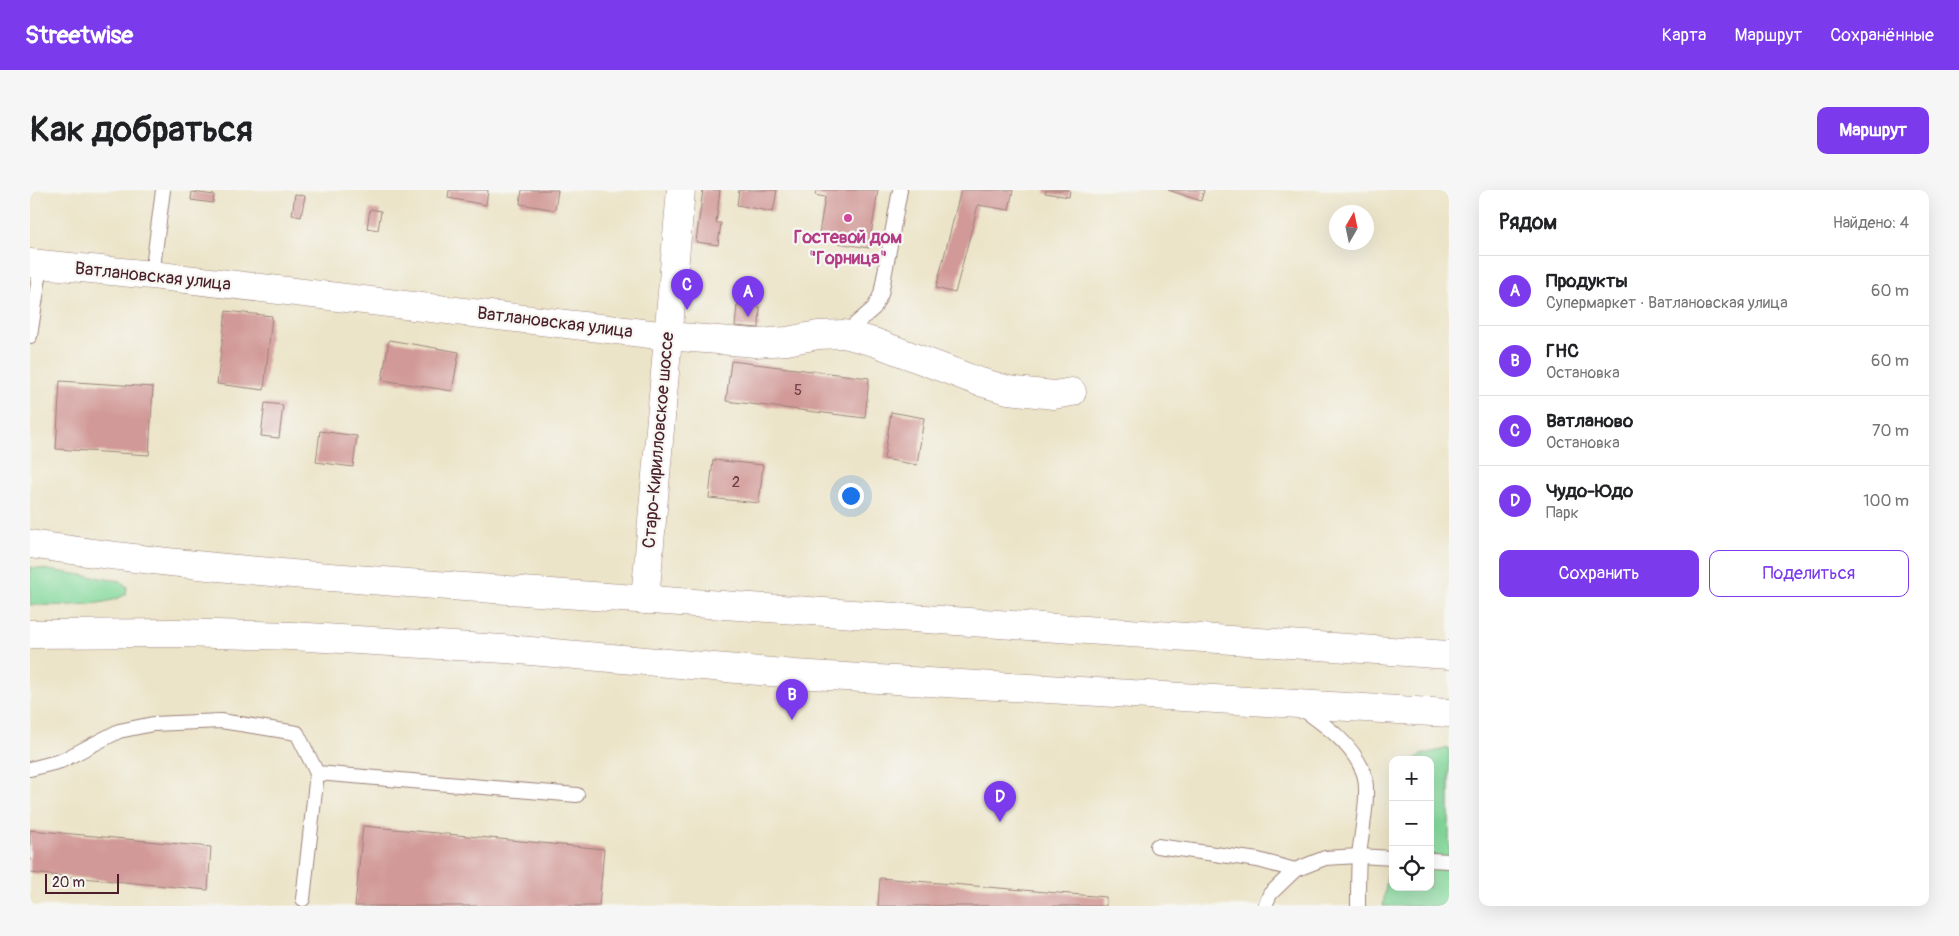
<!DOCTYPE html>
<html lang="ru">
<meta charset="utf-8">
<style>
:root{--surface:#fff;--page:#f6f6f6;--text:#202124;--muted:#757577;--line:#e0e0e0;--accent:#7c3aed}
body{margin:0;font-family:Pangolin,sans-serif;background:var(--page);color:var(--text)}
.controls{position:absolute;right:15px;bottom:15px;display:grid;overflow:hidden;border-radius:10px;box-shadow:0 5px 20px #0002}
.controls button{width:45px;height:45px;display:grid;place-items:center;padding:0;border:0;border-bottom:1px solid var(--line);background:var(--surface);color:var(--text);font:25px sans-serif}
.compass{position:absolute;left:1299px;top:15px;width:45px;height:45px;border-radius:50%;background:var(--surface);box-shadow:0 5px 20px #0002;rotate:9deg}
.scale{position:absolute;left:15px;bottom:12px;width:74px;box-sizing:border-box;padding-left:5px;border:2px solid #4a1f2b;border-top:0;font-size:14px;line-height:18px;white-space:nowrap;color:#4a1f2b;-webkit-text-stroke:4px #f6f6f2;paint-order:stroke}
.you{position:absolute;left:820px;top:305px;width:18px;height:18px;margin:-12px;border:4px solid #fff;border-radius:50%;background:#1a73e8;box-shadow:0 0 0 8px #1a73e833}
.badge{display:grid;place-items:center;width:32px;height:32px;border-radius:50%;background:var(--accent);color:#fff;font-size:16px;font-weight:700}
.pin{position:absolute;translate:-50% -41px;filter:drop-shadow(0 1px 2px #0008)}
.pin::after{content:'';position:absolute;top:26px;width:18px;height:15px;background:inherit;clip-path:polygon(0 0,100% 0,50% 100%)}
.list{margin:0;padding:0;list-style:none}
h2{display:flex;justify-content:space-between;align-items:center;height:65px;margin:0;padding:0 20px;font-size:21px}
h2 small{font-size:16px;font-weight:400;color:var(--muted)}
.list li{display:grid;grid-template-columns:32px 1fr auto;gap:15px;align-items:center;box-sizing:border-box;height:70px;padding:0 20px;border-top:1px solid var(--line)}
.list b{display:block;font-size:19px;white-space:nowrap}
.list p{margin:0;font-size:16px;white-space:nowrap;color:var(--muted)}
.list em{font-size:16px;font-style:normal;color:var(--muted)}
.actions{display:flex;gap:10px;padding:15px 20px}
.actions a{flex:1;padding:11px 0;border:1px solid var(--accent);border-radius:10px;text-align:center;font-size:18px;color:var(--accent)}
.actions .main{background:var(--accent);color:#fff}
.icon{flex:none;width:28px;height:28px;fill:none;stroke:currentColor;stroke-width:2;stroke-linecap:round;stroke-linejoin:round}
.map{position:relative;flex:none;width:1419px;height:716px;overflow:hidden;border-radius:10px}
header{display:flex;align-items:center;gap:30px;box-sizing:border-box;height:70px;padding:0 25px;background:var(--accent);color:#fff}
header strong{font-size:24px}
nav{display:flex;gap:28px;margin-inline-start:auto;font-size:18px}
.intro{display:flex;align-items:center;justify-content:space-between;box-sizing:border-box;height:120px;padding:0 30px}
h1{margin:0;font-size:35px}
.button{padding:12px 22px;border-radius:10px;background:var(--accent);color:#fff;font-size:18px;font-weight:700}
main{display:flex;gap:30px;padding:0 30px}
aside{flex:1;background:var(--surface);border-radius:10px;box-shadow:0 5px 20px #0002}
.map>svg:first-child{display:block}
</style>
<header>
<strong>Streetwise</strong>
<nav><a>Карта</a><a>Маршрут</a><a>Сохранённые</a></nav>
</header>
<div class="intro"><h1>Как добраться</h1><a class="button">Маршрут</a></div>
<main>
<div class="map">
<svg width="1419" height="716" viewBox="0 0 1419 716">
<rect width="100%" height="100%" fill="#f6f6f2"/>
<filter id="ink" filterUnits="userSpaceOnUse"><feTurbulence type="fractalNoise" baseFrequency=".02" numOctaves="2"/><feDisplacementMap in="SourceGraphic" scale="10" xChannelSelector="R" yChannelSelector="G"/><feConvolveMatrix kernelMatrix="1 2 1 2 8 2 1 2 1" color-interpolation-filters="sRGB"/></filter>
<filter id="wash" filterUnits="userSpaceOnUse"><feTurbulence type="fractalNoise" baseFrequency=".0096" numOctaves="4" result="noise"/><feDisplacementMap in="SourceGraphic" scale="20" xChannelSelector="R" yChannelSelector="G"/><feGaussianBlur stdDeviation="1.12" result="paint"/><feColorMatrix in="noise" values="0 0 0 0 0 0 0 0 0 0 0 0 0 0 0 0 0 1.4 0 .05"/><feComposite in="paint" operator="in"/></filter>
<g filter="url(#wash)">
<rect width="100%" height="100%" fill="#ece4c8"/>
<g fill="#84d99b" stroke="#677c63">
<path d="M0 377 90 391 97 397 96 404C76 418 25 415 0 415Z"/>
<polygon points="1419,558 1419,716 1353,716 1363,646 1363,697 1400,697 1400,570 1384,570 1391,565"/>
</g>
<g id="blocks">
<g fill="#d19997">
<polygon points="419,0 458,0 456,15 418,8"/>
<polygon points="492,0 528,0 525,20 490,14"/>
<polygon points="673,0 690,0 686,33 691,33 688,55 666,52"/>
<polygon points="709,0 747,0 743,22 707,15"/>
<polygon points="786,0 848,0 839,58 788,50 795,7 785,5"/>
<polygon points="931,0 983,0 979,20 948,15 925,103 906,98"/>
<polygon points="1016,0 1040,0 1039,7 1015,3"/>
<polygon points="1138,0 1174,0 1171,11"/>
<polygon points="162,2 184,5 183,13 161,10"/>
<polygon points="265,4 275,6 271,27 262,25"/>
<polygon points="340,19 351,21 348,40 337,38"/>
<polygon points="707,115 730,117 729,138 705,136"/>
<polygon points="196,121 242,126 234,200 187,194"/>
<polygon points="359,150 429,162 422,201 352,190"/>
<polygon points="701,171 839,188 835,228 696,211"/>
<polygon points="30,191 123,197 119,265 26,259"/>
<polygon points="235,213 253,215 249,248 231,246"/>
<polygon points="861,222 894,228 887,275 854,269"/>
<polygon points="290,241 327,246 323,277 286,272"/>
<polygon points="683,270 733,275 729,313 679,308"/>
<polygon points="333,636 574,659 569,716 325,716"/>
<polygon points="0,640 181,657 178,700 0,683"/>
<polygon points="850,688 1076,707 1076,716 848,716"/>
</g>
</g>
</g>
<g filter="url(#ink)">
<use href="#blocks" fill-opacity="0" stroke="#9b827a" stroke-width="1"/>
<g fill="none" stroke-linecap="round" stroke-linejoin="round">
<g stroke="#9b827a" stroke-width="16">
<g id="lane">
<polyline points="122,85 133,0"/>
<polyline points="814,144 844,118 851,104 870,0"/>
<polyline points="0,146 11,74"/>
<path d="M1271 518C1295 535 1321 553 1333 581 1341 600 1331 644 1329 666 1328 682 1328 699 1328 716"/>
<polyline points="0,579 31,571 89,541 123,534 191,531 267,543 287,583 547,605"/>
<polyline points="1127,656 1228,670 1265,680"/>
<polyline points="1400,670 1419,671"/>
<polyline points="273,709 287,583"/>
<polyline points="1235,716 1240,704 1265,680 1295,668 1329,666 1363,668"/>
</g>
</g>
<g stroke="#9b827a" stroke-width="29">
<g id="street">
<polyline points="0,73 122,85 637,146 726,153 757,151 788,145 814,144 844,152 947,191 978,200 1024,205 1042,202"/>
<polyline points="615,410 651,0"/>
</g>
</g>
<g stroke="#9b827a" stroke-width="29">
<g id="primary">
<path d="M0 354C177 381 356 391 534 404 829 427 1124 446 1419 465"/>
<polyline points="0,444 147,443 262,446 489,460 765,484 1419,523"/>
</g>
</g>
<use href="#lane" stroke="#fff" stroke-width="14"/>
<use href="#street" stroke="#fff" stroke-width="28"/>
<use href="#primary" stroke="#fff" stroke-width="28"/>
</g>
</g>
<circle fill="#d1479c" stroke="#f6f6f2" stroke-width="2" cx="818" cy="28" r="5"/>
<g text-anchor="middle" stroke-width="4.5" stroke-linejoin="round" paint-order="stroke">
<g font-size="15" fill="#6c3e46">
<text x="768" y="205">5</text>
<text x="706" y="297">2</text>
</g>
<g font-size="18" font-weight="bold" fill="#b23c85" stroke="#f6f6f2">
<text x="818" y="53">Гостевой дом<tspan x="818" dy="21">"Горница"</tspan></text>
</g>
<g font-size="18" fill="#4a1f2b" stroke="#f6f6f2">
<text transform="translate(123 86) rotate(6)" y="6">Ватлановская улица</text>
<text transform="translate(525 132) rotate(7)" y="6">Ватлановская улица</text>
<text transform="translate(628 250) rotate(-85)" y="6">Старо-Кирилловское шоссе</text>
</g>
</g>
</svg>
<div class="controls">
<button>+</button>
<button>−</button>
<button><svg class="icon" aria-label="locate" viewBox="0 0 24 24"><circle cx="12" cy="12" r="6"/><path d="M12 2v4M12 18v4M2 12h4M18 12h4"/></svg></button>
</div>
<svg class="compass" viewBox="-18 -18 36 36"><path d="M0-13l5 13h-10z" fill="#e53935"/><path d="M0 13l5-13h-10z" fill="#757577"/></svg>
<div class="scale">20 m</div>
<div class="you"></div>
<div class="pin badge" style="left:718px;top:127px">A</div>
<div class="pin badge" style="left:762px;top:530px">B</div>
<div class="pin badge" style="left:657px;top:120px">C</div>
<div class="pin badge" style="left:970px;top:632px">D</div>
</div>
<aside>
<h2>Рядом<small>Найдено: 4</small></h2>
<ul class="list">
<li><span class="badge">A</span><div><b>Продукты</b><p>Супермаркет · Ватлановская улица</p></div><em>60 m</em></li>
<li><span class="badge">B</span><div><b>ГНС</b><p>Остановка</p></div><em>60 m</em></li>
<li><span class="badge">C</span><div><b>Ватланово</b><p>Остановка</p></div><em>70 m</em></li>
<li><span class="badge">D</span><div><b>Чудо-Юдо</b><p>Парк</p></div><em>100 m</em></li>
</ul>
<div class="actions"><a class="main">Сохранить</a><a>Поделиться</a></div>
</aside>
</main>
